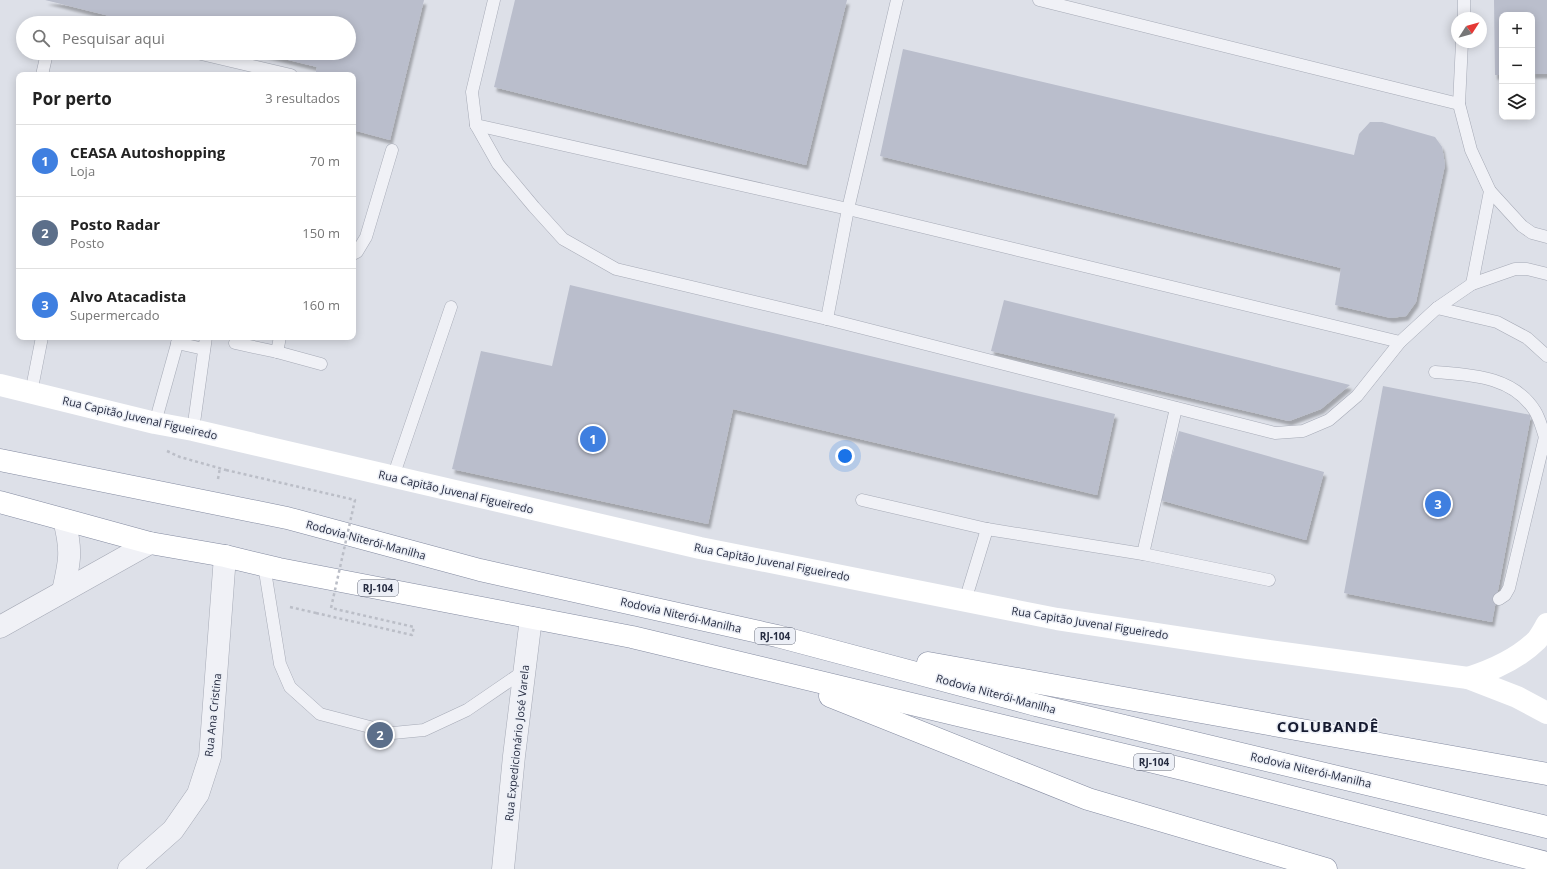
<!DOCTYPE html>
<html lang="pt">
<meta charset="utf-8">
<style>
:root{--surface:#fff;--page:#f2f2f2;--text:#222;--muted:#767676;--line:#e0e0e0;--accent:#ea580c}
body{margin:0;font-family:"Open Sans",sans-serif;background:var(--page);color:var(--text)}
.controls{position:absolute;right:12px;top:12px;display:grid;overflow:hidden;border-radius:8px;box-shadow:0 2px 10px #0003}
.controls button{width:36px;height:36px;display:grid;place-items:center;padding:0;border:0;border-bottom:1px solid var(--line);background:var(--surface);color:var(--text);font:20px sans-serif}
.compass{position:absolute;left:1451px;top:12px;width:36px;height:36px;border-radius:50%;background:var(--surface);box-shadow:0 2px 10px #0003;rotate:54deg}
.you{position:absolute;left:845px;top:456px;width:14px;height:14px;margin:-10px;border:3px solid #fff;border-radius:50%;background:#1a73e8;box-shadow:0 0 0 6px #1a73e833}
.badge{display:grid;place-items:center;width:26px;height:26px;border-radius:50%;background:var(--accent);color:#fff;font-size:13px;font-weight:700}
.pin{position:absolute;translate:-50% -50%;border:2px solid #fff;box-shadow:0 1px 4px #0006}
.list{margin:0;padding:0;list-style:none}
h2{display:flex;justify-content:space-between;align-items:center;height:52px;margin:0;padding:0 16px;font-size:17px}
h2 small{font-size:13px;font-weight:400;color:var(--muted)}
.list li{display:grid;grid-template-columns:26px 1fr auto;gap:12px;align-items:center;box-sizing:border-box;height:72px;padding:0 16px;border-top:1px solid var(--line)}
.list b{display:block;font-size:15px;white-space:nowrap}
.list p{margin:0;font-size:13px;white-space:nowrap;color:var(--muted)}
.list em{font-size:13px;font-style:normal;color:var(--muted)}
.icon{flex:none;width:22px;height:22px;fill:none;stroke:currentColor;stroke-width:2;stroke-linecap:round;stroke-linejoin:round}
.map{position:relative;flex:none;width:1547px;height:869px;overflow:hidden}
.search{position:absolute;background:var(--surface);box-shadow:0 2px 10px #0003;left:16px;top:16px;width:340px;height:44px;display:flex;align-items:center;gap:10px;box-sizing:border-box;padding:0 14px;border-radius:22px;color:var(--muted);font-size:15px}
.panel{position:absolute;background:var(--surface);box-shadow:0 2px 10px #0003;left:16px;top:72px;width:340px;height:268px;border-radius:8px}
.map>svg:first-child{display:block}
</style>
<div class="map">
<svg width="1547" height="869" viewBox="0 0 1547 869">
<defs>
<filter id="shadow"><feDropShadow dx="2.5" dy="4.5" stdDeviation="1" flood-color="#0004"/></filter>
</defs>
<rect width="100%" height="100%" fill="#dde0e8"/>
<g fill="#babecc" filter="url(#shadow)">
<polygon points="45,0 424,0 390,140 353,130 353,75 315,75 317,67 264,54 349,53 349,23 328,23 329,20 317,17 316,23 138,23"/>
<polygon points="515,0 847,0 806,165 494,87"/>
<polygon points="1494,0 1547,0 1547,74 1532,74 1532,15 1502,15 1502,75 1495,75"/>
<polygon points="903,49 1354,155 1359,134 1370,122 1382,122 1435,137 1442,147 1445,165 1416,302 1406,316 1391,318 1335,305 1341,268 880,156"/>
<polygon points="570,285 1115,414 1097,495 733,409 708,524 452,469 481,351 552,366"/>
<polygon points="1004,300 1350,385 1321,409 1289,421 991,351"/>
<polygon points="1383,386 1531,415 1492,622 1344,593"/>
<polygon points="1179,431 1324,472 1306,540 1160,500"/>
</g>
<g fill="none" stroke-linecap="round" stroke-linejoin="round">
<g stroke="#a6aab6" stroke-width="13">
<g id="service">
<polyline points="494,0 472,92 476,125 848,209 1400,342 1437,308 1472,284 1515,269 1527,269 1547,274"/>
<polyline points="1039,0 1459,104"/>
<polyline points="1464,18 1464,0"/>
<polyline points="1462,42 1459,104 1471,150 1490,191 1472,284"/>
<polyline points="197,53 291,75"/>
<polyline points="42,75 47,53"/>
<polyline points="476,125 498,164 534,207 563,239 616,269 827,319 1275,433 1303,431 1329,420 1357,396 1400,342"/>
<polyline points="1490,191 1522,226 1532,233 1547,237"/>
<polyline points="353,254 357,252 366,237 392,150"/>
<polyline points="1437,308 1497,322 1527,338 1547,356"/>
<polyline points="827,319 848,209 897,0"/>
<polyline points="177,343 204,349"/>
<polyline points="235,343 277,352 321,364"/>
<polyline points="277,352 280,337"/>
<path d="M1435 372C1472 375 1513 376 1535 411 1540 419 1542 429 1545 437L1547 438"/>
<polyline points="31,393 42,337"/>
<polyline points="155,423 179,337"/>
<polyline points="193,430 206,337"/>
<polyline points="393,477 451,307"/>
<polyline points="862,500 987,529 1143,554 1176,408"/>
<polyline points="1143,554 1269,580"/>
<polyline points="264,565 280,664 290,687 320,714 393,733 424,730 467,710 524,671"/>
<polyline points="1499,599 1505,595 1509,588 1545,437"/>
<polyline points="965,601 987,529"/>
</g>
</g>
<g stroke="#a6aab6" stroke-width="23">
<g id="minor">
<polyline points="129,869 173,830 198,794 210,757 225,556"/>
<polyline points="503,869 514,756 531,618"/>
</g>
</g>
<g stroke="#a6aab6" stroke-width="23">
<g id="tertiary">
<path d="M63 591C70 561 72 550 64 520"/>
<polyline points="0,627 150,543"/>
</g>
</g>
<g stroke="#838aa0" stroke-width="23">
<g id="trunk">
<polyline points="0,460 287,518 480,570 777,636 1036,705 1547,827"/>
<polyline points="0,502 150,543 225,556 279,569 632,637 1187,770 1547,863"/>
<polyline points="928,663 1547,774"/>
<polyline points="830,696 1088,799 1326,869"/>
</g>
</g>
<g stroke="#bbbec7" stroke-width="2.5" stroke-dasharray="3 3" stroke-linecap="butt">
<polyline points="167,451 180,457 226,470"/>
<polyline points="218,479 220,468"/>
<polyline points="290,607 316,613"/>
</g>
<use href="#service" stroke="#f0f1f6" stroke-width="12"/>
<use href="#minor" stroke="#f0f1f6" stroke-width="22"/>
<use href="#tertiary" stroke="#f0f1f6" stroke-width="22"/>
<g stroke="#fff" stroke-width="22">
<polyline points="0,385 155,423 193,430 700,548 1057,619 1248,648 1468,678 1517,697 1547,713"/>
<path d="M1468 678C1493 670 1518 659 1537 640 1541 635 1544 629 1547 624"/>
</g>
<use href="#trunk" stroke="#fff" stroke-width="22"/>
<polyline stroke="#bbbec7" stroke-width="2.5" stroke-dasharray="3 3" stroke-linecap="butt" points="226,470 355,500 331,608 414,627 412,635 316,613"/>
</g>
<g text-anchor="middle" stroke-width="3" stroke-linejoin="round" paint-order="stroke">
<g fill="#eceff6" stroke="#616677" stroke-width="1">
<rect x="358" y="580" width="40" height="16" rx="3"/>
<rect x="755" y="628" width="40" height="16" rx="3"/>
<rect x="1134" y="754" width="40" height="16" rx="3"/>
</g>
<g font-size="10" font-weight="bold" fill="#252b40">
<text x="378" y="592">RJ-104</text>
<text x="775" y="640">RJ-104</text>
<text x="1154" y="766">RJ-104</text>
</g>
<g font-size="11" fill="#252b40" stroke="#eceff6">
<text transform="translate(140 418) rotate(13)" y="4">Rua Capitão Juvenal Figueiredo</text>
<text transform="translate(456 492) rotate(13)" y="4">Rua Capitão Juvenal Figueiredo</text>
<text transform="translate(366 540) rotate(15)" y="4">Rodovia Niterói-Manilha</text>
<text transform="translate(772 562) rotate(11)" y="4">Rua Capitão Juvenal Figueiredo</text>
<text transform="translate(681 615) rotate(13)" y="4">Rodovia Niterói-Manilha</text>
<text transform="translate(1090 623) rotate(9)" y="4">Rua Capitão Juvenal Figueiredo</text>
<text transform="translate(996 694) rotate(15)" y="4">Rodovia Niterói-Manilha</text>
<text transform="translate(213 715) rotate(-84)" y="4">Rua Ana Cristina</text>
<text transform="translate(517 743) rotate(-84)" y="4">Rua Expedicionário José Varela</text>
<text transform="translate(1311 770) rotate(13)" y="4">Rodovia Niterói-Manilha</text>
</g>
<g font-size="15" font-weight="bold" letter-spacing="1" fill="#171c31" stroke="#eceff6">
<text x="1328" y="732">COLUBANDÊ</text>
</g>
</g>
</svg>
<div class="controls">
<button>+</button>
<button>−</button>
<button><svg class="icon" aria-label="layers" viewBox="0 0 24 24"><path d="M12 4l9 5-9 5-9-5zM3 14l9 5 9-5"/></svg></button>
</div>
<svg class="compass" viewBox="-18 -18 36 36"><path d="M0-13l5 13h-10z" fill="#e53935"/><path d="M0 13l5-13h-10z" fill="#767676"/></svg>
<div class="you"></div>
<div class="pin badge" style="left:593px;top:439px;background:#3f7fe0">1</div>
<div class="pin badge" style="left:380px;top:735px;background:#5c6f8a">2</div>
<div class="pin badge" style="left:1438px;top:504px;background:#3f7fe0">3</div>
<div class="search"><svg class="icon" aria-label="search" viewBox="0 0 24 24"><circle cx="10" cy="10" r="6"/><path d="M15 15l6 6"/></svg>Pesquisar aqui</div>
<section class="panel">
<h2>Por perto<small>3 resultados</small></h2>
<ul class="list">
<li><span class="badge" style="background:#3f7fe0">1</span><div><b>CEASA Autoshopping</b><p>Loja</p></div><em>70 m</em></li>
<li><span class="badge" style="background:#5c6f8a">2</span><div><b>Posto Radar</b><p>Posto</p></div><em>150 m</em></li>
<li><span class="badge" style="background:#3f7fe0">3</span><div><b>Alvo Atacadista</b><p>Supermercado</p></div><em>160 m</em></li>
</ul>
</section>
</div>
